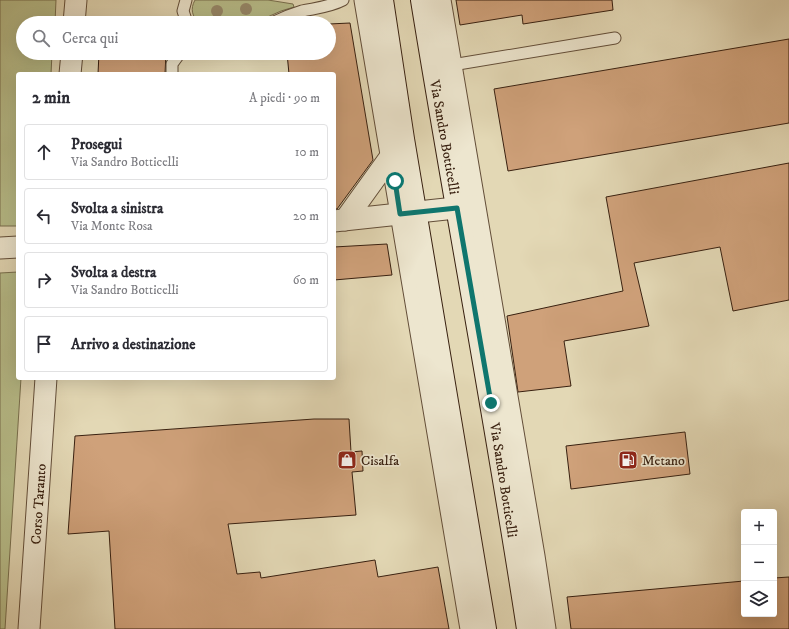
<!DOCTYPE html>
<html lang="it">
<meta charset="utf-8">
<style>
:root{--surface:#fff;--page:#f7f7f7;--text:#2b2b33;--muted:#7c7c81;--line:#e1e1e2}
body{margin:0;font-family:"IM FELL DW Pica",serif;background:var(--page);color:var(--text)}
.controls{position:absolute;right:12px;bottom:12px;display:grid;overflow:hidden;border-radius:4px;box-shadow:0 4px 16px #0002}
.controls button{width:36px;height:36px;display:grid;place-items:center;padding:0;border:0;border-bottom:1px solid var(--line);background:var(--surface);color:var(--text);font:20px sans-serif}
.stop{position:absolute;width:12px;height:12px;margin:-9px;border:3px solid #0f766e;border-radius:50%;background:#fff}
.stop.end{background:#0f766e;border-color:#fff;box-shadow:0 1px 4px #0008}
.list{margin:0;padding:0;list-style:none}
h2{display:flex;justify-content:space-between;align-items:center;height:52px;margin:0;padding:0 16px;font-size:17px}
h2 small{font-size:13px;font-weight:400;color:var(--muted)}
.list li{display:grid;grid-template-columns:26px 1fr auto;gap:12px;align-items:center;box-sizing:border-box;height:56px;margin:0 8px 8px;padding:0 8px;border:1px solid var(--line);border-radius:4px}
.list b{display:block;font-size:15px;white-space:nowrap}
.list p{margin:0;font-size:13px;white-space:nowrap;color:var(--muted)}
.list em{font-size:13px;font-style:normal;color:var(--muted)}
.icon{flex:none;width:22px;height:22px;fill:none;stroke:currentColor;stroke-width:2;stroke-linecap:round;stroke-linejoin:round}
.map{position:relative;flex:none;width:789px;height:629px;overflow:hidden}
.search{position:absolute;background:var(--surface);box-shadow:0 4px 16px #0002;left:16px;top:16px;width:320px;height:44px;display:flex;align-items:center;gap:10px;box-sizing:border-box;padding:0 14px;border-radius:22px;color:var(--muted);font-size:15px}
.panel{position:absolute;background:var(--surface);box-shadow:0 4px 16px #0002;left:16px;top:72px;width:320px;height:308px;border-radius:4px}
.map>svg:first-child{display:block}
</style>
<div class="map">
<svg width="789" height="629" viewBox="0 0 789 629">
<rect width="100%" height="100%" fill="#e3d8b5"/>
<filter id="stains"><feTurbulence type="fractalNoise" baseFrequency=".005" numOctaves="4"/><feColorMatrix values="0 0 0 0 .2 0 0 0 0 .09 0 0 0 0 .02 0 0 0 .5 -.17"/></filter>
<radialGradient id="worn" r=".72"><stop offset=".6" stop-color="#630" stop-opacity="0"/><stop offset="1" stop-color="#630" stop-opacity=".3"/></radialGradient>
<g fill="#b8be8b" stroke="#786f4e">
<polygon points="0,0 56,0 55,23 23,23 23,53 52,53 51,74 18,74 18,226 0,226"/>
<path d="M195 0H268L293 4 294 7 281 11 254 23H199C192 16 190 9 195 0Z"/>
<polygon points="18,272 18,378 21,378 5,629 0,629 0,273"/>
</g>
<g fill="#cfa17a" stroke="#382010">
<polygon points="456,0 612,0 613,10 523,24 522,15 460,25"/>
<polygon points="350,23 373,160 337,209 334,209 334,74 289,74 287,53 329,53 329,24"/>
<polygon points="789,39 789,123 508,171 494,89"/>
<polygon points="99,53 166,53 165,74 98,74"/>
<polygon points="789,163 789,300 733,311 720,247 634,263 649,326 564,341 571,386 518,392 507,316 623,291 606,197"/>
<polygon points="387,244 392,275 334,280 334,247"/>
<polygon points="314,419 349,419 351,452 362,451 363,471 352,472 356,515 228,524 237,574 260,572 261,578 375,560 378,577 438,567 449,629 115,629 109,531 68,534 75,436"/>
<polygon points="685,432 690,474 571,489 566,446"/>
<polygon points="789,577 789,629 571,629 567,597 744,581 744,614 774,614 774,578"/>
</g>
<g fill="none" stroke-linecap="round" stroke-linejoin="round">
<g stroke="#634e39" stroke-width="13">
<g id="lane">
<polyline points="186,0 183,11 187,23"/>
<path d="M272 23C282 18 292 14 302 11 316 8 330 7 343 0"/>
<polyline points="452,65 615,38"/>
<polyline points="172,74 172,64 180,53"/>
</g>
</g>
<g stroke="#634e39" stroke-width="23">
<g id="street">
<polyline points="365,0 471,629"/>
<polyline points="440,0 534,556 545,629"/>
<polyline points="74,23 76,0"/>
<polyline points="70,74 72,53"/>
<polyline points="345,220 391,156"/>
<polyline points="334,221 474,206"/>
<polyline points="0,248 18,247"/>
<polyline points="29,629 46,378"/>
</g>
</g>
<g stroke="#382010" stroke-width="24">
<g id="secondary">
<polyline points="382,0 403,139 485,629"/>
<path d="M422 0C456 210 496 419 528 629"/>
</g>
</g>
<use href="#lane" stroke="#ede6cf" stroke-width="11"/>
<use href="#street" stroke="#ede6cf" stroke-width="21"/>
<use href="#secondary" stroke="#ede6cf" stroke-width="22"/>
</g>
<g fill="#97896b">
<circle cx="246" cy="9" r="6"/>
<circle cx="217" cy="11" r="6"/>
</g>
<g fill="none" stroke-linecap="round" stroke-linejoin="round">
<polyline stroke="#0f766e" stroke-width="5" points="395,181 400,214 457,208 491,403"/>
</g>
<defs>
<g id="shop-square" transform="scale(1)"><rect x="-9" y="-9" width="18" height="18" rx="4" fill="#8f2418" stroke="#ede6cf"/><path d="M-5-2.5h2.3a2.7 3.5 0 0 1 5.4 0H5L5.5 6h-11ZM-1.5-2.5h3a1.5 2.3 0 0 0-3 0Z" fill="#fff"/></g>
<g id="fuel-square" transform="scale(1)"><rect x="-9" y="-9" width="18" height="18" rx="4" fill="#8f2418" stroke="#ede6cf"/><path d="M-5.5-6h7V0h2V4h1.3V-2.5L3-4.5l.8-.8L6-3V5H2.5V1h-1V6h-7ZM-4.2-4.7v3.2H.2V-4.7Z" fill="#fff"/></g>
</defs>
<g fill-rule="evenodd">
<use href="#shop-square" x="347" y="460"/>
<use href="#fuel-square" x="628" y="460"/>
</g>
<g text-anchor="middle" stroke-width="3.5" stroke-linejoin="round" paint-order="stroke">
<g font-size="14" fill="#382010" stroke="#ede6cf">
<text transform="translate(445 137) rotate(80)" y="5">Via Sandro Botticelli</text>
<text transform="translate(504 480) rotate(81)" y="5">Via Sandro Botticelli</text>
<text transform="translate(38 504) rotate(-86)" y="5">Corso Taranto</text>
</g>
<g font-size="14" fill="#382010" stroke="#ede6cf" text-anchor="start">
<text x="361" y="465">Cisalfa</text>
<text x="642" y="465">Metano</text>
</g>
</g>
<rect width="100%" height="100%" filter="url(#stains)"/>
<rect width="100%" height="100%" fill="url(#worn)"/>
</svg>
<div class="controls">
<button>+</button>
<button>−</button>
<button><svg class="icon" aria-label="layers" viewBox="0 0 24 24"><path d="M12 4l9 5-9 5-9-5zM3 14l9 5 9-5"/></svg></button>
</div>
<div class="stop" style="left:395px;top:181px"></div>
<div class="stop end" style="left:491px;top:403px"></div>
<div class="search"><svg class="icon" aria-label="search" viewBox="0 0 24 24"><circle cx="10" cy="10" r="6"/><path d="M15 15l6 6"/></svg>Cerca qui</div>
<section class="panel">
<h2>2 min<small>A piedi · 90 m</small></h2>
<ul class="list">
<li><svg class="icon" aria-label="ahead" viewBox="0 0 24 24"><path d="M12 20V5M6 11l6-6 6 6"/></svg><div><b>Prosegui</b><p>Via Sandro Botticelli</p></div><em>10 m</em></li>
<li><svg class="icon" aria-label="left" viewBox="0 0 24 24"><path d="M17 20v-9H6M10 6l-5 5 5 5"/></svg><div><b>Svolta a sinistra</b><p>Via Monte Rosa</p></div><em>20 m</em></li>
<li><svg class="icon" aria-label="right" viewBox="0 0 24 24"><path d="M7 20v-9h11M14 6l5 5-5 5"/></svg><div><b>Svolta a destra</b><p>Via Sandro Botticelli</p></div><em>60 m</em></li>
<li><svg class="icon" aria-label="arrive" viewBox="0 0 24 24"><path d="M6 21V4h12l-3 4 3 4H6"/></svg><div><b>Arrivo a destinazione</b></div></li>
</ul>
</section>
</div>
